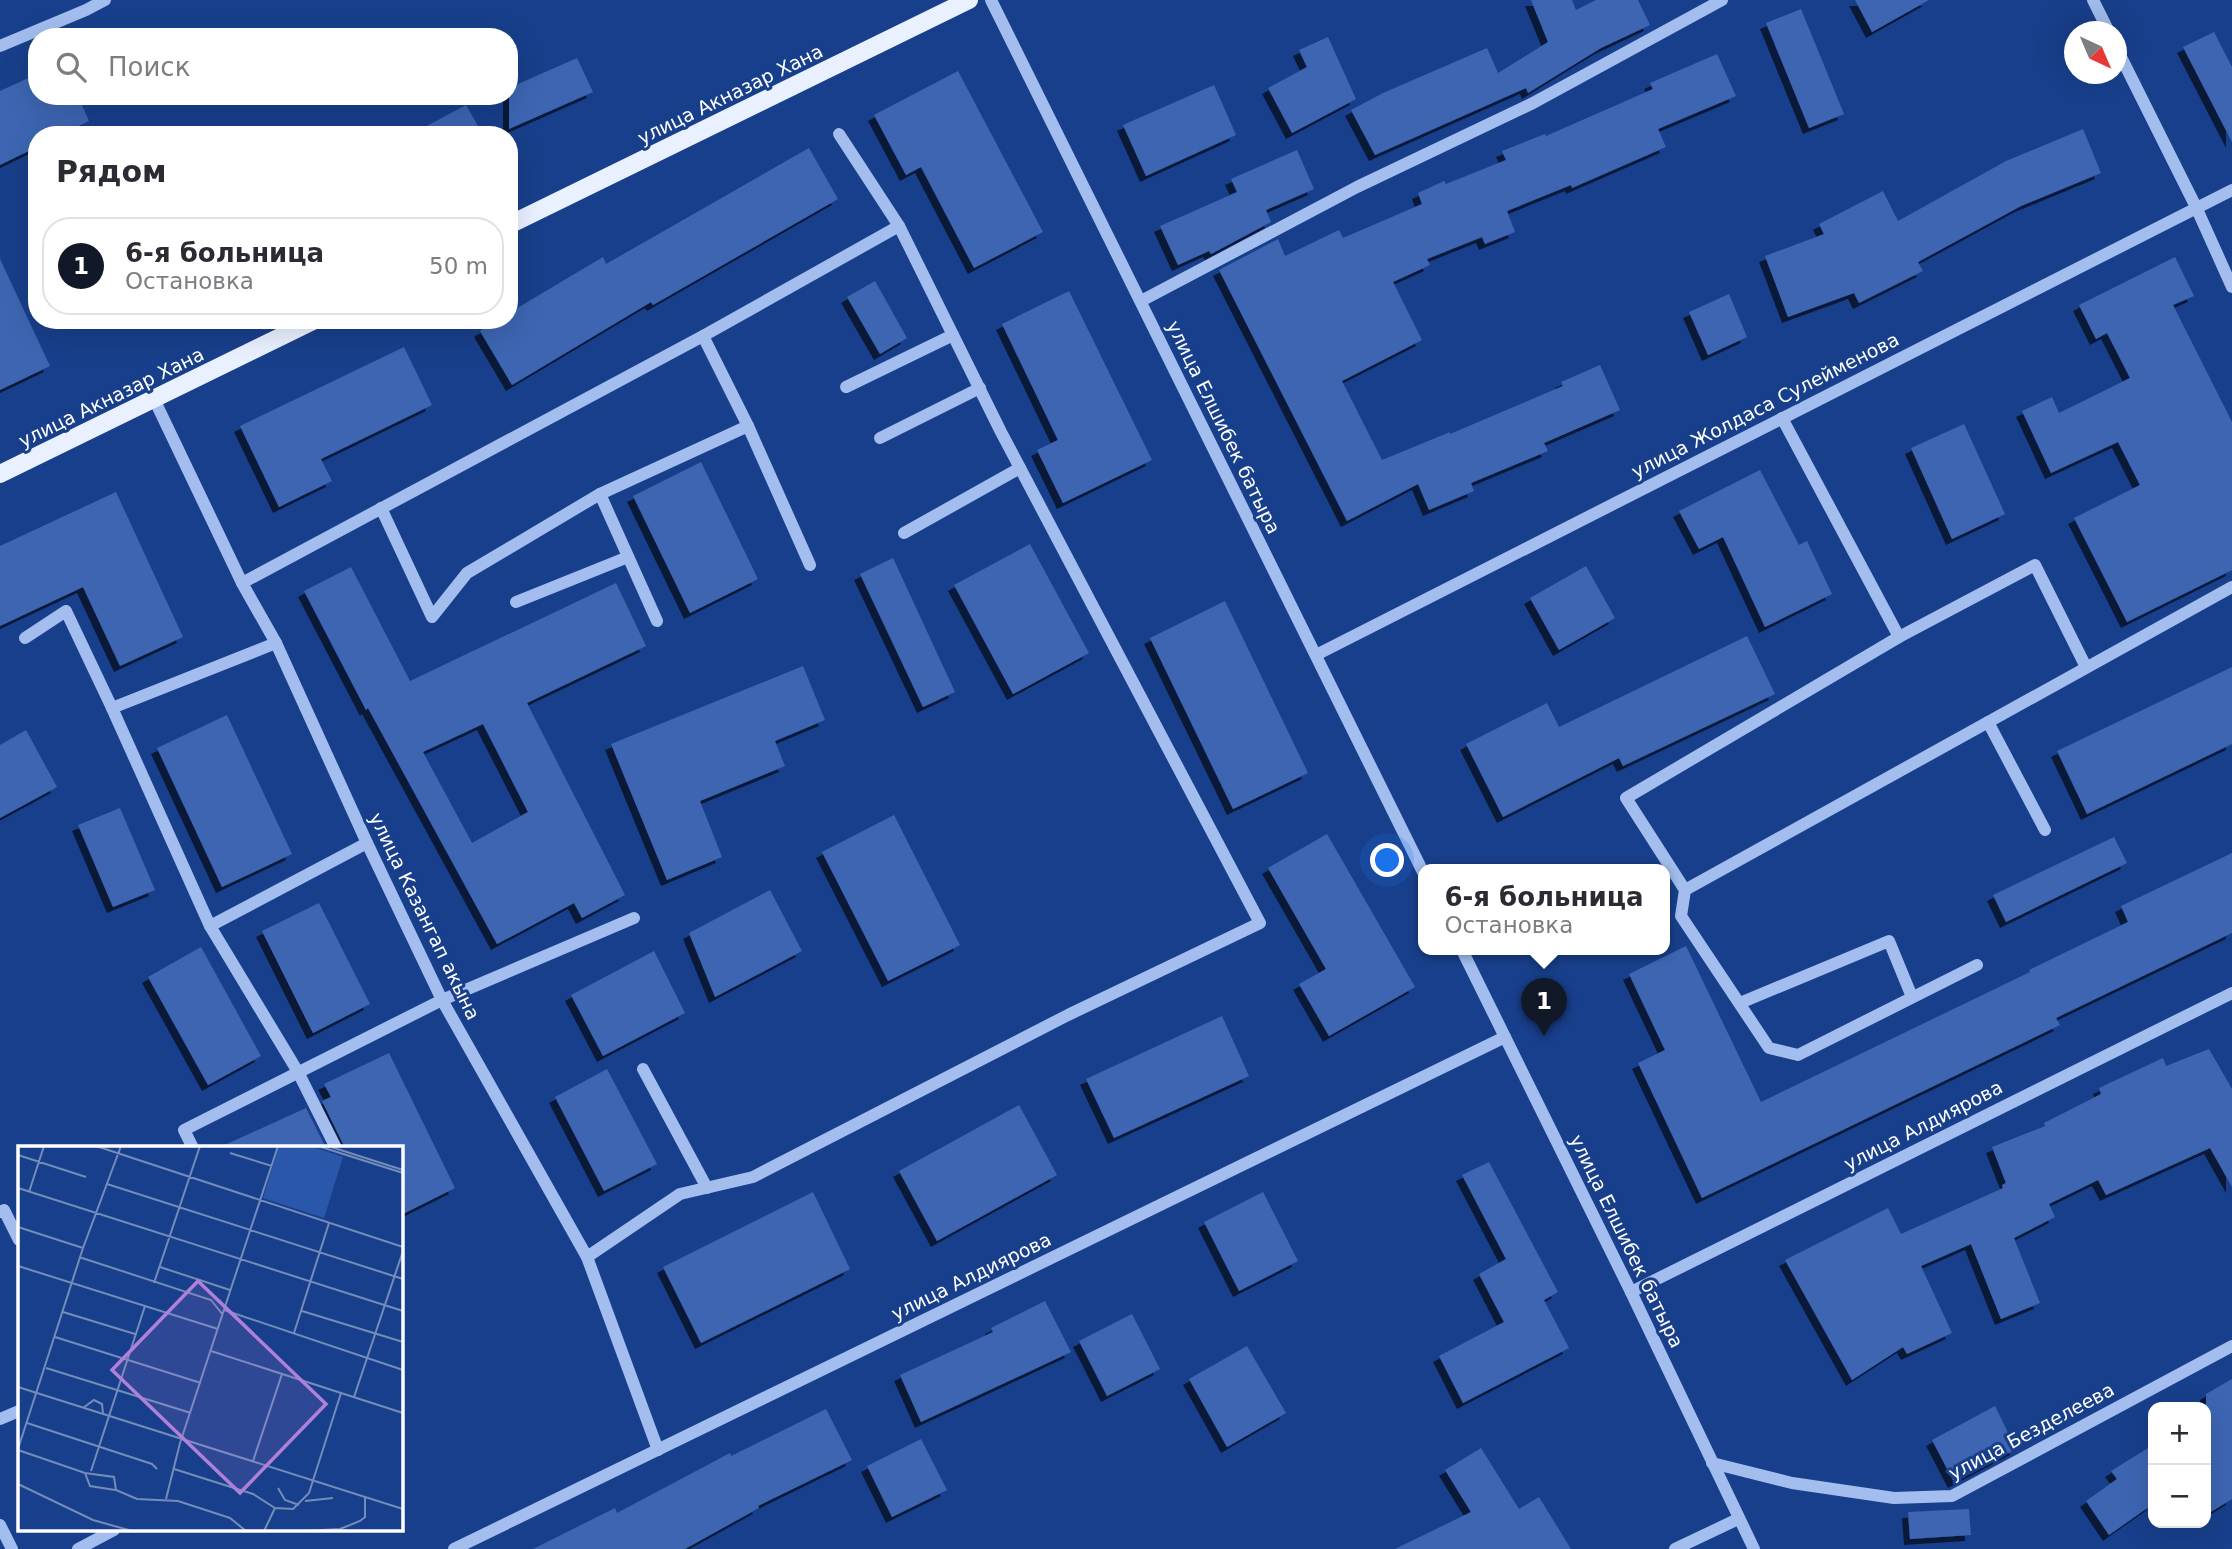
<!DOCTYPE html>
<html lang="ru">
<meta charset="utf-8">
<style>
:root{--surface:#fff;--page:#f7f7f7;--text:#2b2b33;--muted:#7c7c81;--line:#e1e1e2;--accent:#111827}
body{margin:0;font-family:"DejaVu Sans",sans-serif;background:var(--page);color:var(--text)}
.controls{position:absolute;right:21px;bottom:21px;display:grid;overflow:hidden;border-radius:14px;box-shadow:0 7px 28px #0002}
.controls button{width:63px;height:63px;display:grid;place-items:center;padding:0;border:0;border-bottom:2px solid var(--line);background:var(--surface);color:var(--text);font:35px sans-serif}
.compass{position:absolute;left:2064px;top:21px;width:63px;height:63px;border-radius:50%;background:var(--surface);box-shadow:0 7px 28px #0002;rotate:136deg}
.you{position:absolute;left:1388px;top:861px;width:24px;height:24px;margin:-18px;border:5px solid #fff;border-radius:50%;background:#1a73e8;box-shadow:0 0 0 10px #1a73e833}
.badge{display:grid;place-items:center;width:46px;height:46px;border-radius:50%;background:var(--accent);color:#fff;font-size:23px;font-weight:700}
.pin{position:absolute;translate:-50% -58px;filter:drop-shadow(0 2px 4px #0008)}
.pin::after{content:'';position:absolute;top:37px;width:24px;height:21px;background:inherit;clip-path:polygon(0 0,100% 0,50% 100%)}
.popup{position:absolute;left:1418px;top:864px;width:252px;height:91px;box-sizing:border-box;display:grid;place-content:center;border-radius:14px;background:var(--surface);filter:drop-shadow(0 2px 5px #0005);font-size:23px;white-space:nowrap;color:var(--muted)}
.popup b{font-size:26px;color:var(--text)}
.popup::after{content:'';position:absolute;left:50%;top:100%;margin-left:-14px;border:14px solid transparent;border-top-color:var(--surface)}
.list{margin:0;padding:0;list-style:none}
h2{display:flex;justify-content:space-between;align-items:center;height:91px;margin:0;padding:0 28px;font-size:30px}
h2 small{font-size:23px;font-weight:400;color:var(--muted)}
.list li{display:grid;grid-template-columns:46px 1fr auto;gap:21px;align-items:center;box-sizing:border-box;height:98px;margin:0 14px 14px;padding:0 14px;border:2px solid var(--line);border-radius:28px}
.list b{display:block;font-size:26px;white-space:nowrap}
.list p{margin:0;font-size:23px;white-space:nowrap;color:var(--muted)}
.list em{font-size:23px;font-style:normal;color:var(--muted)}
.icon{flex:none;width:38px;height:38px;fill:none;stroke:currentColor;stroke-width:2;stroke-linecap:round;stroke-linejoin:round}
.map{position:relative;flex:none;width:2232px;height:1549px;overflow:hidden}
.search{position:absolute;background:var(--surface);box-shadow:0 7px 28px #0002;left:28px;top:28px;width:490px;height:77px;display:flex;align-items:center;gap:18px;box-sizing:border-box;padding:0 24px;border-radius:28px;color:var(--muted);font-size:26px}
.panel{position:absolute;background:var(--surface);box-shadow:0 7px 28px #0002;left:28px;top:126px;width:490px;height:203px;border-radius:28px}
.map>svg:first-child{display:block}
</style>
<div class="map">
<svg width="2232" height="1549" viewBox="0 0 2232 1549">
<defs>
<filter id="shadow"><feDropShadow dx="-6" dy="6" stdDeviation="0" flood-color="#0009"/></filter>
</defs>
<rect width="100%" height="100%" fill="#183f8b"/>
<g fill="#3d65b2" fill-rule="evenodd" filter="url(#shadow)">
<polygon points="1531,0 1572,0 1576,10 1596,0 1638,0 1650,25 1601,48 1528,93 1526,88 1375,155 1351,110 1383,93 1487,48 1498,73 1548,42"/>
<polygon points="1855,0 1929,0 1872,32"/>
<polygon points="1801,9 1844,114 1809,128 1766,23"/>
<polygon points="2214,32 2232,67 2232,142 2183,47"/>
<polygon points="1328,37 1356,99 1292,133 1268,88 1307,67 1299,50"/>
<polygon points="1717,54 1736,96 1658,129 1666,147 1572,188 1571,185 1507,211 1515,232 1485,244 1482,237 1427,259 1430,265 1393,282 1422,340 1342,381 1382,460 1450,432 1450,434 1563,386 1561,382 1600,365 1620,410 1544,443 1548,451 1471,483 1474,491 1429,510 1418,484 1347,521 1219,270 1278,239 1285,256 1339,230 1343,238 1422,204 1418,193 1444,181 1446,184 1506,160 1502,151 1545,134 1546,136 1653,89 1650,83"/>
<polygon points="577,58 593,92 509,129 509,88"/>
<polygon points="958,71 1043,232 974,268 921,167 906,175 874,115"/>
<polygon points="37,74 37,96 78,96 89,121 61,135 37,135 37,147 0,165 0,91"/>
<polygon points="1214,85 1236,135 1146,176 1123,125"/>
<polygon points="466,105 483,135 410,135"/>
<polygon points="2083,129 2101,173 2021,206 1918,262 1923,271 1859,303 1854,293 1788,317 1765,256 1824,234 1819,224 1883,191 1898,221 2006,161"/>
<polygon points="809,148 838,199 653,305 651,302 512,385 480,331 497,320 509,320 509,313 603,257 606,264"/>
<polygon points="1297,150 1314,189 1266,210 1271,222 1211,254 1209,251 1178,265 1160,226 1237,192 1231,179"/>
<polygon points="2175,257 2194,296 2173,305 2232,422 2232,570 2127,622 2074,518 2140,485 2118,442 2051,473 2022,411 2052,397 2059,413 2130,378 2107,333 2096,339 2079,305"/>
<polygon points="0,259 50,366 0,390"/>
<polygon points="875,281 907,338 880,354 847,297"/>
<polygon points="1069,291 1152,460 1063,503 1037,450 1058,440 1002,324"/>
<polygon points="1729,294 1747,337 1708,355 1689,312"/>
<polygon points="404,347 432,405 321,459 332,481 279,507 240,426"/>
<polygon points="1964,424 2005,514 1952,539 1911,448"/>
<polygon points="701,462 758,579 690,613 633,496"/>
<polygon points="1760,470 1799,545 1807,541 1832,594 1765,627 1723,537 1699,549 1679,511"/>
<polygon points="116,492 183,637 120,666 83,587 0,626 0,546"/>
<polygon points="1030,544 1089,653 1013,694 954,585"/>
<polygon points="893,558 955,692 923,707 860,574"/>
<polygon points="1586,566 1615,618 1559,650 1530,598"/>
<path d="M351 567 410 681 616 583 646 646 527 703 625 895 582 918 574 903 497 944 368 708 366 710 304 591ZM483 724 528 812 472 843 423 752Z"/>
<polygon points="1225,601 1308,773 1233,809 1150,638"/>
<polygon points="1747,636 1775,694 1623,766 1619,758 1503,817 1466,744 1547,703 1559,727"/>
<polygon points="803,666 825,720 775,741 785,766 700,801 722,857 667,880 611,744"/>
<polygon points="2232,667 2232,744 2087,814 2057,751"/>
<polygon points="227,715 292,854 222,887 157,748"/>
<polygon points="26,730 57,787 0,818 0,745"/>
<polygon points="120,808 155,890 113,907 78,825"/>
<polygon points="894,815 960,945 888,981 822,852"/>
<polygon points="1327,834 1415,987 1329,1036 1299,984 1326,969 1268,868"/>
<polygon points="2114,837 2127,863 2006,922 1993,895"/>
<polygon points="2232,853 2232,933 2056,1018 2060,1025 1702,1198 1638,1063 1665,1050 1629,974 1686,946 1761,1102 2030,972 2029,970 2128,922 2121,906"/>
<polygon points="770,890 802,951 715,997 689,933"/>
<polygon points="319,903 370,1004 313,1033 262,931"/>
<polygon points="201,947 261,1056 208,1085 148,977"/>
<polygon points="654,951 685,1013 603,1056 571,995"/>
<polygon points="1222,1016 1249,1076 1114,1138 1086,1079"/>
<polygon points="2209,1049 2232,1089 2232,1187 2210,1148 2106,1195 2098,1180 2049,1204 2055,1217 2014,1238 2040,1303 2001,1319 1971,1244 1921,1266 1952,1333 1907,1354 1903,1347 1852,1380 1785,1260 1888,1208 1901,1234 2003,1188 2002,1185 2006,1183 1992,1147 2045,1126 2044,1123 2101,1094 2099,1088 2163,1058 2166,1066"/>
<polygon points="389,1053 455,1188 401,1215 401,1148 345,1148 322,1101 331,1097 324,1084"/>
<polygon points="607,1069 657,1164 604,1191 555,1097"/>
<polygon points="1019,1105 1057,1175 937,1241 899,1171"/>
<polygon points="306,1108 326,1148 218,1148"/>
<polygon points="1489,1162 1558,1292 1544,1300 1569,1348 1463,1403 1439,1356 1504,1322 1479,1274 1506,1259 1462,1175"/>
<polygon points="813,1192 850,1269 701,1343 663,1267"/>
<polygon points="1263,1192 1298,1261 1239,1291 1204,1222"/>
<polygon points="1045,1301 1071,1352 921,1422 900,1375 993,1332 991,1328"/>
<polygon points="1132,1314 1160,1369 1107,1396 1079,1341"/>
<polygon points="1247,1346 1286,1413 1227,1447 1189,1379"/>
<polygon points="2232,1379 2232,1499 2206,1515 2206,1394"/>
<polygon points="1995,1406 2016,1449 1954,1482 1932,1440"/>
<polygon points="826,1409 852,1460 758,1506 759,1508 685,1549 533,1549 615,1508 617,1513 730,1453 731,1456"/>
<polygon points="921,1439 947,1490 892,1517 867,1466"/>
<polygon points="2153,1445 2153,1504 2109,1535 2086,1501 2117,1479 2111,1471"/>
<polygon points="1481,1448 1519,1509 1539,1497 1571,1549 1395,1549 1471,1512 1445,1470"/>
<polygon points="1969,1509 1971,1535 1910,1539 1908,1512"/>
</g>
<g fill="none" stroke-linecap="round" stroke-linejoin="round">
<g stroke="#a2bdee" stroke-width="12">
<polyline points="991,0 1423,872"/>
<polyline points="2093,0 2109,32"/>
<polyline points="0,46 86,10 105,0"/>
<polyline points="2116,47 2196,207 2232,287"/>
<polyline points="839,134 899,226"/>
<polyline points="1141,301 1357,187 1533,103 1722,0"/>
<polyline points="703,336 748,426"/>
<polyline points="846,387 953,335"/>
<polyline points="154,399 242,583 276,643 367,843 442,1000 587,1257 658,1450"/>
<polyline points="1782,418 1899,637"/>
<polyline points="880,438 980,388"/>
<polyline points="600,494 748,426 810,565"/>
<polyline points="381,508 432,617 467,573 600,494 657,621"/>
<polyline points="904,533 1020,468"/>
<polyline points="242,583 703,336 899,226 1001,432 1260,923 1068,1015 753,1177 680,1194 587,1257"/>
<polyline points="516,602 628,557"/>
<polyline points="25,638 66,611 112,708 276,643"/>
<polyline points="1316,655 2232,190"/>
<polyline points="112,708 210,926 367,843"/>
<polyline points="1988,722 2045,830"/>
<polyline points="1685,890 1626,798 1899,637 2035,565 2086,667"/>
<polyline points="210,926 298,1072 336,1148"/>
<polyline points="1462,950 1631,1292 1754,1549"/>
<polyline points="1977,965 1798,1055 1769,1048 1681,916 1685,890 2232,587"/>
<polyline points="1740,1003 1889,941 1912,997"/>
<polyline points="643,1069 707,1188"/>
<polyline points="193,1148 184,1130 442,1000 634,918"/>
<polyline points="0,1212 4,1210 19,1240"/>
<polyline points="1631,1292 2232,993"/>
<polyline points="0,1419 19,1411"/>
<polyline points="1712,1463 1792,1483 1894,1498 1952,1496 2232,1346"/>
<polyline points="0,1525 12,1549"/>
<polyline points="78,1549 114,1530"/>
<polyline points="454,1549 1505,1037"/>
<polyline points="1675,1549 1738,1519"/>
</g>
<g stroke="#e9f0ff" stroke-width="18">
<polyline points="509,225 969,0"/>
<polyline points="0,474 315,320"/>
</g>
</g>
<g text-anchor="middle" stroke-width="6" stroke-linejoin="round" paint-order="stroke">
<g font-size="19" fill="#fff" stroke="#183f8b">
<text transform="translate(730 94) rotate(-26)" y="7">улица Акназар Хана</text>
<text transform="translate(111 397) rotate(-26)" y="7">улица Акназар Хана</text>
<text transform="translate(1765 405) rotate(-27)" y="7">улица Жолдаса Сулейменова</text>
<text transform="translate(1224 427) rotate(64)" y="7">улица Елшибек батыра</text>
<text transform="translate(425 916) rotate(64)" y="7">улица Казангап акына</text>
<text transform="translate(1923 1125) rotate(-27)" y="7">улица Алдиярова</text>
<text transform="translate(1627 1241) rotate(64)" y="7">улица Елшибек батыра</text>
<text transform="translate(971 1276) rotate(-26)" y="7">улица Алдиярова</text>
<text transform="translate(2031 1431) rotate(-28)" y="7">улица Безделеева</text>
</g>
</g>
<g transform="translate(18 1146)">
<rect width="385" height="385" fill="#183f8b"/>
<path d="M261 0H293L325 11 306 72 245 52Z" fill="#2b57aa"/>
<path fill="none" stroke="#748cb9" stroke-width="2" d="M78 0 385 101M300 0 385 27M310 0 385 24M212 7 254 20M0 9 68 31M89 38 385 133M0 42 385 165M11 46 26 0M0 81 65 102M61 111 193 154 205 169M0 120 200 183M142 121 212 144M136 137 182 0M206 164 385 224M284 165 385 196M45 166 117 188M276 187 311 77M37 191 183 237M193 205 385 267M28 222 173 267M0 241 385 363M336 251 385 105M65 262 76 254 84 258 85 267M9 277 134 318 139 323M0 303 65 102 103 0M0 304 67 327 96 331 98 344 119 353 160 355 212 372 228 385M235 315 264 228M156 323 235 348 257 362 275 363 291 347 323 247M73 325 127 160M67 327 72 340 97 344M0 338 75 374 114 385M260 342 267 354 281 359M148 353 162 297 260 0M287 355 315 352M246 385 257 362M286 385 322 383 342 375 347 371V351"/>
<path fill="#b080d9" fill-opacity="0.15" stroke="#b080d9" stroke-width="3.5" d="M180 135 308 258 222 347 94 224Z"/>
<rect width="385" height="385" fill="none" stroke="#fff" stroke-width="3.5"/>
</g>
</svg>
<div class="controls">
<button>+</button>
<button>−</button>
</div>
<svg class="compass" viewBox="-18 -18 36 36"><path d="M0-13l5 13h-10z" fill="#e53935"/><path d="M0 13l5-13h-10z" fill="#7c7c81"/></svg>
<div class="you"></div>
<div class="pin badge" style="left:1544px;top:1036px">1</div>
<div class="popup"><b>6-я больница</b>Остановка</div>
<div class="search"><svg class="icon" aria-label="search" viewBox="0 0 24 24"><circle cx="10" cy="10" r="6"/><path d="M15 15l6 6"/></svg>Поиск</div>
<section class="panel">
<h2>Рядом<small></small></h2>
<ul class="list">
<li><span class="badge">1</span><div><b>6-я больница</b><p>Остановка</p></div><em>50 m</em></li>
</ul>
</section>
</div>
